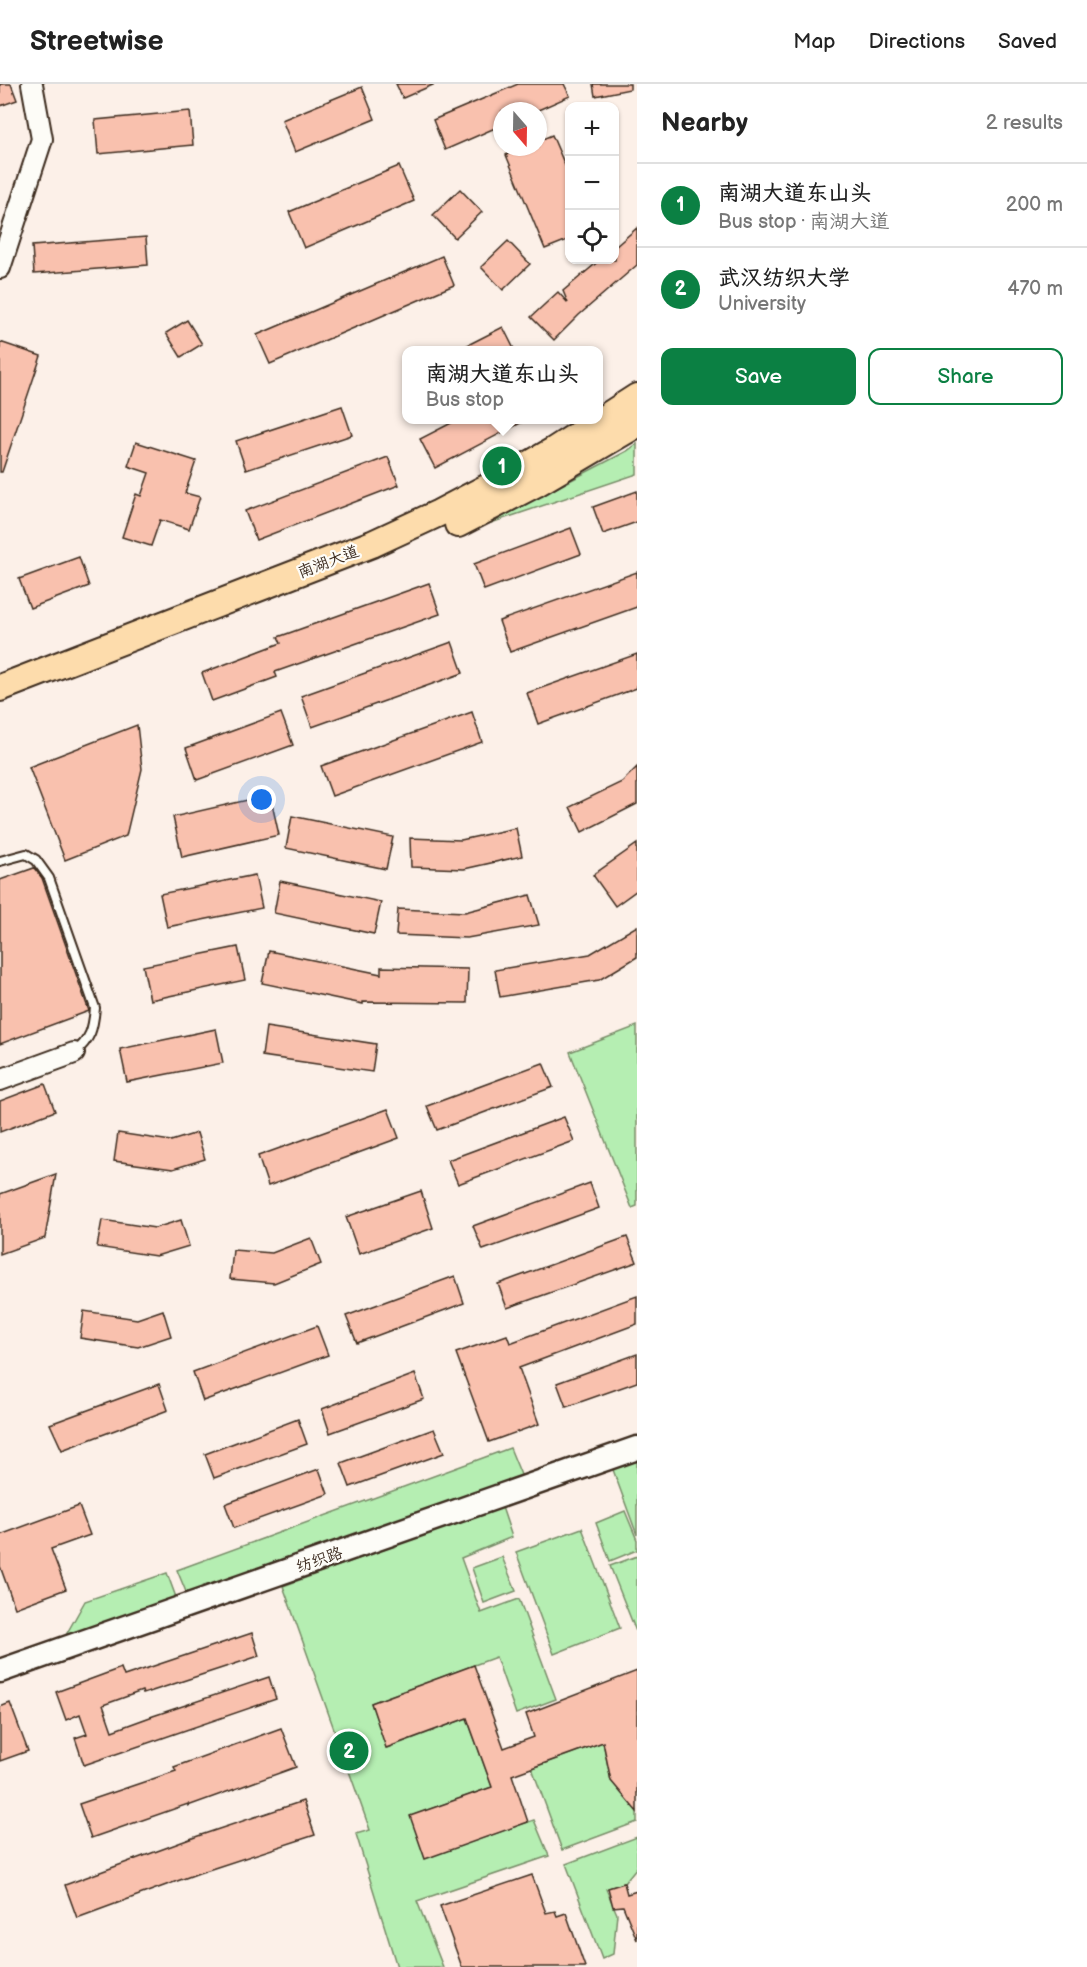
<!DOCTYPE html>
<meta charset="utf-8">
<style>
:root{--surface:#fff;--page:#f2f2f2;--text:#222;--muted:#767676;--line:#e0e0e0;--accent:#0b8043}
body{margin:0;font-family:"Balsamiq Sans","LXGW WenKai TC",sans-serif;background:var(--page);color:var(--text)}
.controls{position:absolute;right:18px;top:18px;display:grid;overflow:hidden;border-radius:12px;box-shadow:0 2px 4px #0004}
.controls button{width:54px;height:54px;display:grid;place-items:center;padding:0;border:0;border-bottom:2px solid var(--line);background:var(--surface);color:var(--text);font:30px sans-serif}
.compass{position:absolute;left:493px;top:18px;width:54px;height:54px;border-radius:50%;background:var(--surface);box-shadow:0 2px 4px #0004;rotate:160deg}
.you{position:absolute;left:262px;top:716px;width:21px;height:21px;margin:-15px;border:4px solid #fff;border-radius:50%;background:#1a73e8;box-shadow:0 0 0 9px #1a73e833}
.badge{display:grid;place-items:center;width:39px;height:39px;border-radius:50%;background:var(--accent);color:#fff;font-size:20px;font-weight:700}
.pin{position:absolute;translate:-50% -50%;border:3px solid #fff;box-shadow:0 2px 6px #0006}
.popup{position:absolute;left:402px;top:262px;width:201px;height:78px;box-sizing:border-box;display:grid;place-content:center;border-radius:12px;background:var(--surface);filter:drop-shadow(0 2px 4px #0005);font-size:20px;white-space:nowrap;color:var(--muted)}
.popup b{font-size:22px;color:var(--text)}
.popup::after{content:'';position:absolute;left:50%;top:100%;margin-left:-12px;border:12px solid transparent;border-top-color:var(--surface)}
.list{margin:0;padding:0;list-style:none}
h2{display:flex;justify-content:space-between;align-items:center;height:78px;margin:0;padding:0 24px;font-size:26px}
h2 small{font-size:20px;font-weight:400;color:var(--muted)}
.list li{display:grid;grid-template-columns:39px 1fr auto;gap:18px;align-items:center;box-sizing:border-box;height:84px;padding:0 24px;border-top:2px solid var(--line)}
.list b{display:block;font-size:22px;white-space:nowrap}
.list p{margin:0;font-size:20px;white-space:nowrap;color:var(--muted)}
.list em{font-size:20px;font-style:normal;color:var(--muted)}
.actions{display:flex;gap:12px;padding:18px 24px}
.actions a{flex:1;padding:14px 0;border:2px solid var(--accent);border-radius:12px;text-align:center;font-size:21px;color:var(--accent)}
.actions .main{background:var(--accent);color:#fff}
.icon{flex:none;width:33px;height:33px;fill:none;stroke:currentColor;stroke-width:2;stroke-linecap:round;stroke-linejoin:round}
.map{position:relative;flex:none;width:637px;height:1883px;overflow:hidden}
header{display:flex;align-items:center;gap:36px;box-sizing:border-box;height:84px;padding:0 30px;background:var(--surface);border-bottom:2px solid var(--line)}
header strong{font-size:28px}
nav{display:flex;gap:33px;margin-inline-start:auto;font-size:21px}
main{display:flex}
aside{flex:1;background:var(--surface)}
.map>svg:first-child{display:block}
</style>
<header>
<strong>Streetwise</strong>
<nav><a>Map</a><a>Directions</a><a>Saved</a></nav>
</header>
<main>
<div class="map">
<svg width="637" height="1883" viewBox="0 0 637 1883">
<rect width="100%" height="100%" fill="#fcf0e8"/>
<filter id="ink" filterUnits="userSpaceOnUse"><feTurbulence type="fractalNoise" baseFrequency=".0167" numOctaves="2"/><feDisplacementMap in="SourceGraphic" scale="12" xChannelSelector="R" yChannelSelector="G"/><feConvolveMatrix kernelMatrix="1 2 1 2 8 2 1 2 1" color-interpolation-filters="sRGB"/></filter>
<g filter="url(#ink)">
<g fill="#b5eeb2" stroke="#788c68" stroke-width="1.5">
<polygon points="637,360 637,390 485,441 627,367"/>
<polygon points="637,942 637,1122 632,1124 570,968"/>
<polygon points="510,1364 526,1403 191,1520 177,1486"/>
<polygon points="637,1374 637,1451 612,1383"/>
<polygon points="502,1423 512,1453 461,1474 481,1529 519,1515 556,1615 516,1630 496,1573 371,1619 387,1664 467,1634 492,1703 411,1732 425,1774 534,1736 549,1772 417,1817 443,1883 397,1883 356,1750 370,1746 283,1502"/>
<polygon points="625,1427 637,1456 637,1466 610,1477 596,1439"/>
<polygon points="582,1444 620,1544 554,1570 516,1468"/>
<polygon points="637,1472 637,1550 610,1482"/>
<polygon points="502,1473 516,1507 484,1519 472,1484"/>
<polygon points="167,1489 180,1524 57,1567 85,1517"/>
<polygon points="603,1658 611,1697 637,1727 637,1738 562,1766 532,1684"/>
<polygon points="637,1753 637,1783 624,1799 606,1805 617,1830 613,1870 602,1875 566,1780"/>
</g>
<g fill="#f9c1ae" stroke="#3b2a1e" stroke-width="1.5">
<polygon points="0,0 11,0 17,16 0,22"/>
<polygon points="396,0 435,0 403,14"/>
<polygon points="518,0 564,0 570,12 536,27 502,27 502,41 445,66 433,36"/>
<polygon points="593,0 630,0 630,5 595,12"/>
<polygon points="362,3 375,35 295,68 282,36"/>
<polygon points="190,27 193,61 98,70 95,36"/>
<polygon points="552,51 570,93 570,155 545,165 506,71 524,63 538,63 538,57"/>
<polygon points="399,82 414,117 304,164 289,128"/>
<polygon points="460,105 482,128 455,154 433,131"/>
<polygon points="637,144 637,181 579,231 554,256 531,233 558,208 568,219 563,207 600,176 615,176 615,163"/>
<polygon points="146,153 148,181 34,190 32,162"/>
<polygon points="508,157 530,180 503,206 481,183"/>
<polygon points="442,172 454,201 270,280 257,251"/>
<polygon points="187,236 202,260 181,273 166,249"/>
<polygon points="503,243 515,267 456,267"/>
<polygon points="0,258 41,272 2,388 0,388"/>
<polygon points="342,322 352,351 246,386 236,357"/>
<polygon points="457,336 526,336 435,384 420,355"/>
<polygon points="136,358 196,377 185,409 200,413 189,445 160,436 151,462 122,453 136,410 141,412 149,389 128,382"/>
<polygon points="388,373 399,401 256,456 245,427"/>
<polygon points="637,407 637,438 603,450 593,423"/>
<polygon points="571,444 581,470 484,506 474,480"/>
<polygon points="79,473 89,502 30,524 19,495"/>
<polygon points="637,488 637,523 510,568 499,537"/>
<polygon points="429,499 440,530 275,588 277,593 212,617 202,589 281,559 278,553"/>
<polygon points="452,558 463,589 312,643 301,612"/>
<polygon points="637,570 637,604 538,640 527,609"/>
<polygon points="472,628 482,658 332,712 321,682"/>
<polygon points="281,629 293,661 197,696 186,664"/>
<polygon points="137,641 142,685 126,752 65,776 29,683"/>
<polygon points="637,683 637,720 582,748 570,723 622,698"/>
<polygon points="270,711 279,751 182,773 173,733"/>
<polygon points="292,732 393,753 386,785 286,764"/>
<polygon points="516,744 522,772 464,785 411,783 410,754 461,756"/>
<polygon points="637,760 637,806 615,822 593,791"/>
<polygon points="34,784 42,794 89,927 0,960 0,796"/>
<polygon points="255,791 262,824 167,843 160,810"/>
<polygon points="280,797 381,818 374,850 274,829"/>
<polygon points="530,811 539,841 467,854 396,851 398,825 465,828"/>
<polygon points="637,842 637,873 599,896 500,913 495,886 590,870"/>
<polygon points="238,863 245,896 150,916 143,882"/>
<polygon points="269,867 381,890 381,883 468,885 467,919 363,918 363,920 262,899"/>
<polygon points="266,943 376,960 372,988 262,972"/>
<polygon points="216,945 223,979 127,998 120,965"/>
<polygon points="543,979 553,1003 437,1046 427,1022"/>
<polygon points="45,1000 55,1027 0,1048 0,1017"/>
<polygon points="388,1025 399,1054 268,1102 258,1072"/>
<polygon points="564,1033 574,1057 458,1100 448,1076"/>
<polygon points="118,1049 171,1057 197,1049 205,1075 173,1085 114,1077"/>
<polygon points="56,1090 45,1154 0,1170 0,1110"/>
<polygon points="590,1099 599,1124 483,1166 473,1142"/>
<polygon points="421,1107 433,1144 359,1170 346,1133"/>
<polygon points="102,1136 155,1144 181,1136 189,1162 156,1172 97,1163"/>
<polygon points="627,1153 637,1178 507,1224 498,1200"/>
<polygon points="311,1154 321,1180 274,1199 230,1195 233,1166 272,1169"/>
<polygon points="455,1192 464,1219 357,1259 346,1232"/>
<polygon points="637,1212 637,1240 519,1284 539,1340 489,1358 456,1269 507,1251 510,1259"/>
<polygon points="163,1226 171,1252 138,1263 80,1254 84,1227 137,1235"/>
<polygon points="317,1242 328,1271 203,1317 193,1288"/>
<polygon points="637,1270 637,1298 566,1323 557,1299"/>
<polygon points="415,1290 424,1315 330,1349 322,1325"/>
<polygon points="159,1300 168,1326 62,1366 50,1340"/>
<polygon points="298,1335 307,1360 214,1394 205,1370"/>
<polygon points="434,1345 444,1369 350,1403 341,1379"/>
<polygon points="319,1385 328,1410 234,1444 225,1420"/>
<polygon points="79,1422 90,1451 51,1465 66,1505 15,1524 0,1482 0,1451"/>
<polygon points="252,1549 259,1572 143,1610 142,1607 103,1621 112,1647 153,1632 269,1593 276,1615 84,1681 75,1654 87,1650 80,1630 66,1636 56,1608 121,1584 124,1592"/>
<polygon points="474,1581 504,1664 534,1653 526,1630 637,1587 637,1728 611,1697 603,1658 512,1691 528,1738 425,1775 410,1732 492,1703 467,1634 386,1664 371,1619"/>
<polygon points="10,1619 28,1667 0,1677 0,1623"/>
<polygon points="281,1644 296,1683 188,1722 188,1720 91,1754 79,1720 176,1687 174,1683"/>
<polygon points="303,1717 315,1751 199,1789 77,1834 65,1801 198,1752"/>
<polygon points="532,1791 546,1829 555,1827 557,1832 566,1829 585,1883 462,1883 440,1822"/>
<polygon points="624,1799 627,1810 637,1807 637,1856 623,1822 613,1823 608,1804"/>
</g>
<g fill="none" stroke-linecap="round" stroke-linejoin="round">
<g stroke="#3b2a1e" stroke-width="12">
<path id="service" d="M0 777 26 770 36 776 49 794 95 924C93 945 91 955 74 969"/>
</g>
<g stroke="#3b2a1e" stroke-width="24">
<g id="tertiary">
<polyline points="0,184 42,55 32,0"/>
<polyline points="0,996 74,969"/>
</g>
</g>
<g stroke="#3b2a1e" stroke-width="27">
<polyline id="secondary" points="0,1587 637,1364"/>
</g>
<g stroke="#3b2a1e" stroke-width="30">
<g id="primary">
<polyline points="458,440 535,400 637,340"/>
<polyline points="0,604 372,460 439,429 515,389 553,367 637,313"/>
</g>
</g>
<use href="#service" stroke="#fdfcf7" stroke-width="8"/>
<use href="#tertiary" stroke="#fdfcf7" stroke-width="20"/>
<use href="#secondary" stroke="#fdfcf7" stroke-width="22"/>
<use href="#primary" stroke="#fddcac" stroke-width="26"/>
</g>
</g>
<g text-anchor="middle" stroke-width="4.5" stroke-linejoin="round" paint-order="stroke">
<g font-size="16" fill="#3b2a1e" stroke="#fdfcf7">
<text transform="translate(328 477) rotate(-21)" y="6">南湖大道</text>
<text transform="translate(319 1475) rotate(-19)" y="6">纺织路</text>
</g>
</g>
</svg>
<div class="controls">
<button>+</button>
<button>−</button>
<button><svg class="icon" aria-label="locate" viewBox="0 0 24 24"><circle cx="12" cy="12" r="6"/><path d="M12 2v4M12 18v4M2 12h4M18 12h4"/></svg></button>
</div>
<svg class="compass" viewBox="-18 -18 36 36"><path d="M0-13l5 13h-10z" fill="#e53935"/><path d="M0 13l5-13h-10z" fill="#767676"/></svg>
<div class="you"></div>
<div class="pin badge" style="left:502px;top:382px">1</div>
<div class="popup"><b>南湖大道东山头</b>Bus stop</div>
<div class="pin badge" style="left:349px;top:1667px">2</div>
</div>
<aside>
<h2>Nearby<small>2 results</small></h2>
<ul class="list">
<li><span class="badge">1</span><div><b>南湖大道东山头</b><p>Bus stop · 南湖大道</p></div><em>200 m</em></li>
<li><span class="badge">2</span><div><b>武汉纺织大学</b><p>University</p></div><em>470 m</em></li>
</ul>
<div class="actions"><a class="main">Save</a><a>Share</a></div>
</aside>
</main>
